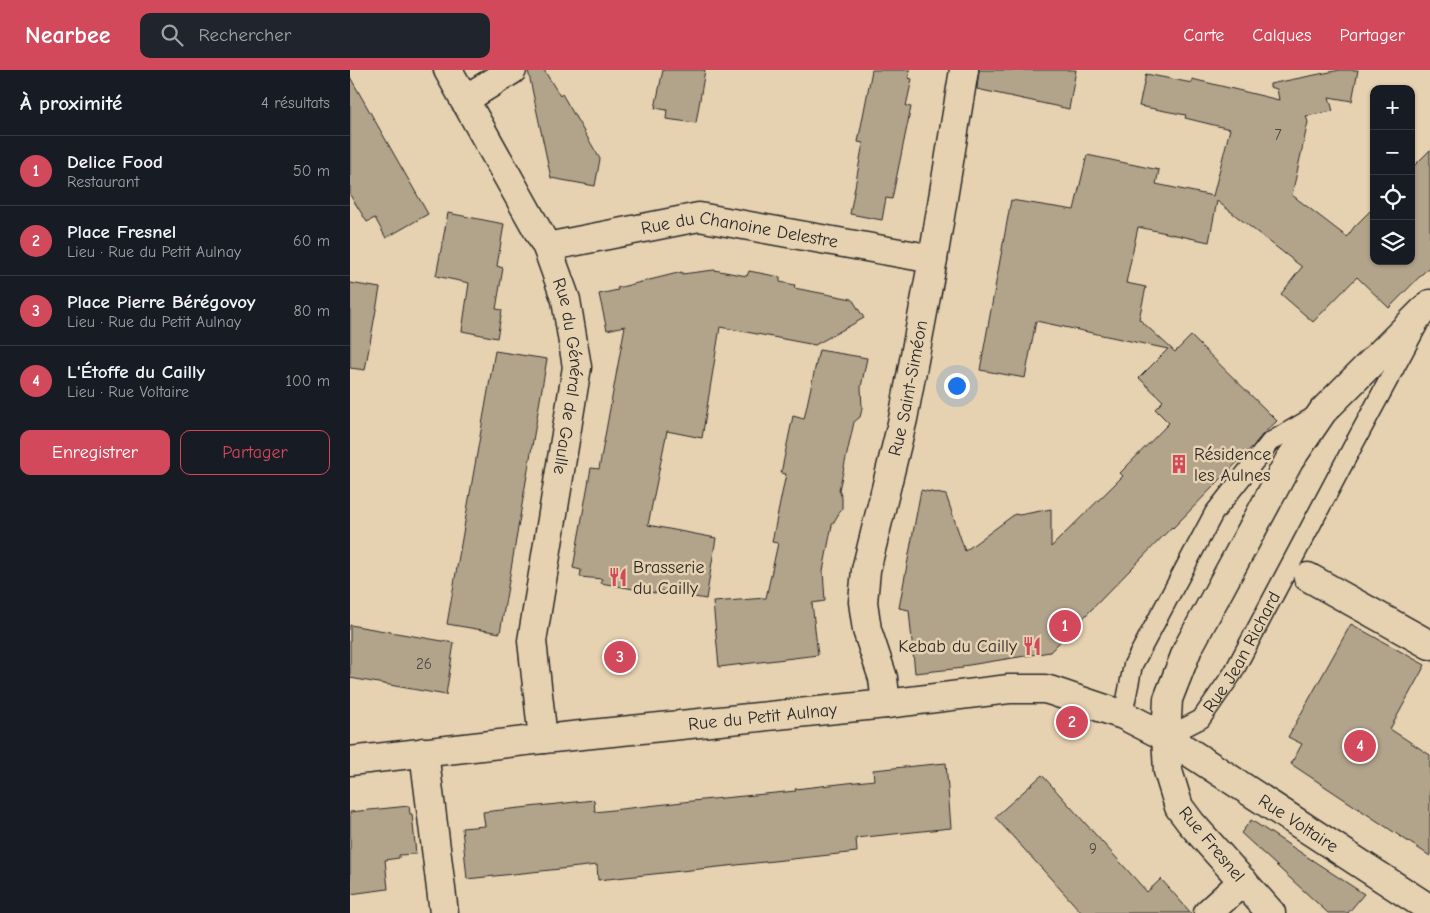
<!DOCTYPE html>
<html lang="fr">
<meta charset="utf-8">
<style>
:root{--surface:#171b24;--page:#20242c;--text:#f1f3f6;--muted:#9ea1a6;--line:#363941;--accent:#d1495b}
body{margin:0;font-family:"Comic Neue",sans-serif;background:var(--page);color:var(--text)}
.controls{position:absolute;right:15px;top:15px;display:grid;overflow:hidden;border-radius:10px;box-shadow:0 1px 4px #0004}
.controls button{width:45px;height:45px;display:grid;place-items:center;padding:0;border:0;border-bottom:1px solid var(--line);background:var(--surface);color:var(--text);font:25px sans-serif}
.you{position:absolute;left:606px;top:315px;width:18px;height:18px;margin:-12px;border:4px solid #fff;border-radius:50%;background:#1a73e8;box-shadow:0 0 0 8px #1a73e833}
.badge{display:grid;place-items:center;width:32px;height:32px;border-radius:50%;background:var(--accent);color:#fff;font-size:16px;font-weight:700}
.pin{position:absolute;translate:-50% -50%;border:2px solid #fff;box-shadow:0 1px 5px #0006}
.list{margin:0;padding:0;list-style:none}
h2{display:flex;justify-content:space-between;align-items:center;height:65px;margin:0;padding:0 20px;font-size:21px}
h2 small{font-size:16px;font-weight:400;color:var(--muted)}
.list li{display:grid;grid-template-columns:32px 1fr auto;gap:15px;align-items:center;box-sizing:border-box;height:70px;padding:0 20px;border-top:1px solid var(--line)}
.list b{display:block;font-size:19px;white-space:nowrap}
.list p{margin:0;font-size:16px;white-space:nowrap;color:var(--muted)}
.list em{font-size:16px;font-style:normal;color:var(--muted)}
.actions{display:flex;gap:10px;padding:15px 20px}
.actions a{flex:1;padding:11px 0;border:1px solid var(--accent);border-radius:10px;text-align:center;font-size:18px;color:var(--accent)}
.actions .main{background:var(--accent);color:#fff}
.icon{flex:none;width:28px;height:28px;fill:none;stroke:currentColor;stroke-width:2;stroke-linecap:round;stroke-linejoin:round}
.map{position:relative;flex:none;width:1080px;height:843px;overflow:hidden}
header{display:flex;align-items:center;gap:30px;box-sizing:border-box;height:70px;padding:0 25px;background:var(--accent);color:#fff}
header strong{font-size:24px}
nav{display:flex;gap:28px;margin-inline-start:auto;font-size:18px}
.search{width:350px;height:45px;background:var(--page);display:flex;align-items:center;gap:12px;box-sizing:border-box;padding:0 18px;border-radius:10px;color:var(--muted);font-size:19px}
main{display:flex}
aside{flex:1;background:var(--surface)}
.map>svg:first-child{display:block}
</style>
<header>
<strong>Nearbee</strong>
<div class="search"><svg class="icon" aria-label="search" viewBox="0 0 24 24"><circle cx="10" cy="10" r="6"/><path d="M15 15l6 6"/></svg>Rechercher</div>
<nav><a>Carte</a><a>Calques</a><a>Partager</a></nav>
</header>
<main>
<aside>
<h2>À proximité<small>4 résultats</small></h2>
<ul class="list">
<li><span class="badge">1</span><div><b>Delice Food</b><p>Restaurant</p></div><em>50 m</em></li>
<li><span class="badge">2</span><div><b>Place Fresnel</b><p>Lieu · Rue du Petit Aulnay</p></div><em>60 m</em></li>
<li><span class="badge">3</span><div><b>Place Pierre Bérégovoy</b><p>Lieu · Rue du Petit Aulnay</p></div><em>80 m</em></li>
<li><span class="badge">4</span><div><b>L'Étoffe du Cailly</b><p>Lieu · Rue Voltaire</p></div><em>100 m</em></li>
</ul>
<div class="actions"><a class="main">Enregistrer</a><a>Partager</a></div>
</aside>
<div class="map">
<svg width="1080" height="843" viewBox="0 0 1080 843">
<rect width="100%" height="100%" fill="#e6d1b0"/>
<filter id="ink" filterUnits="userSpaceOnUse"><feTurbulence type="fractalNoise" baseFrequency=".02" numOctaves="2"/><feDisplacementMap in="SourceGraphic" scale="10" xChannelSelector="R" yChannelSelector="G"/><feConvolveMatrix kernelMatrix="1 2 1 2 8 2 1 2 1" color-interpolation-filters="sRGB"/></filter>
<g filter="url(#ink)">
<g fill="#b2a38b" stroke="#2b2b2b">
<polygon points="178,0 194,0 210,26 212,24 250,89 245,116 201,108"/>
<polygon points="313,0 355,0 346,53 316,49 317,40 305,38"/>
<polygon points="522,0 560,0 558,8 562,9 556,36 561,37 542,129 536,128 532,150 500,144 513,73 508,72"/>
<polygon points="629,0 726,0 719,39 627,19"/>
<polygon points="990,0 1008,0 1002,31 979,27 983,41 956,46 958,52 942,125 997,167 1004,157 1024,137 1024,191 1061,191 1061,99 1080,80 1080,196 1039,238 1007,207 963,252 931,224 952,197 867,131 859,172 788,157 776,213 796,217 789,249 825,282 841,266 927,351 912,365 904,375 823,458 822,457 700,582 613,596 613,598 565,603 559,540 549,538 571,420 596,425 615,481 665,444 669,445 701,439 701,477 773,406 770,403 819,353 805,339 813,331 789,308 818,279 686,251 675,308 630,300 661,130 724,140 737,85 809,100 806,114 863,126 880,59 835,48 836,45 789,36 796,4 842,13 842,9 929,30 927,19 920,17 920,14"/>
<polygon points="0,7 78,144 36,168 25,148 17,152 0,125"/>
<polygon points="98,143 154,154 147,196 153,198 146,239 152,240 147,268 112,261 119,213 86,206"/>
<polygon points="364,200 397,206 399,201 430,207 430,212 445,215 444,218 502,229 514,248 465,275 370,257 352,368 317,361 298,455 366,468 356,529 311,521 305,523 251,513 252,509 230,507 231,500 223,498 241,398 249,399 275,256 257,260 249,224 268,220 267,218 332,202 332,204"/>
<polygon points="0,213 30,218 15,300 0,298"/>
<polygon points="469,280 517,288 511,317 512,339 510,347 504,352 489,420 492,428 492,438 482,455 473,501 475,531 462,533 468,585 369,597 363,532 416,528 428,473 422,472 436,404 431,403 443,346 454,349"/>
<polygon points="145,281 197,289 150,563 97,554"/>
<polygon points="1001,554 1075,595 1040,659 1080,685 1080,786 941,694 952,674 938,667"/>
<polygon points="0,555 104,573 96,625 0,608"/>
<polygon points="596,693 601,758 506,768 507,782 248,810 247,795 117,809 112,758 135,756 133,742 244,730 245,742 342,731 446,721 445,719 524,710 523,700"/>
<polygon points="692,705 797,822 811,809 841,843 732,843 645,747"/>
<polygon points="59,736 60,744 62,744 66,784 49,785 49,788 35,790 38,819 0,824 0,742"/>
<polygon points="901,750 1014,824 998,843 978,843 891,763"/>
</g>
<g fill="none" stroke-linecap="round" stroke-linejoin="round">
<g stroke="#2b2b2b" stroke-width="21">
<g id="lane">
<polyline points="773,645 783,595 864,443 920,372 966,345"/>
<path id="s1" d="M816 667 851 649 883 603 1004 374 1068 255"/>
</g>
</g>
<g stroke="#2b2b2b" stroke-width="31">
<g id="street">
<path id="s2" d="M98 0 197 177 216 230 227 297 182 571 193 669"/>
<polyline points="114,30 162,0"/>
<path id="s3" d="M197 177 349 147 583 189"/>
<polyline points="958,507 1080,575"/>
<path id="s4" d="M536 634 533 608 517 560 513 532 516 500 553 349 583 189 614 0"/>
<path id="s5" d="M816 667 1080 839"/>
<polyline points="74,682 94,843"/>
<polyline points="858,843 893,811"/>
</g>
</g>
<g stroke="#2b2b2b" stroke-width="31">
<g id="secondary">
<path id="s6" d="M0 691 193 669 536 634 659 619H695L702 621 773 645 816 667"/>
<polyline points="921,843 841,753 829,737 818,701 816,667 818,629 838,578 939,391 973,341 1080,234"/>
</g>
</g>
<use href="#lane" stroke="#e6d1b0" stroke-width="18"/>
<use href="#street" stroke="#e6d1b0" stroke-width="28"/>
<use href="#secondary" stroke="#e6d1b0" stroke-width="28"/>
</g>
</g>
<defs>
<g id="building-bare" transform="scale(1.5)"><path d="M-4-6H4V6H1V3H-1V6H-4ZM-2.5-4.3h1.7v1.8h-1.7ZM.8-4.3h1.7v1.8H.8ZM-2.5-1h1.7V.8h-1.7ZM.8-1h1.7V.8H.8Z" fill="#d1495b" stroke="#e6d1b0" stroke-width="2.5" paint-order="stroke"/></g>
<g id="restaurant-bare" transform="scale(1.5)"><path d="M-5-6h1v4h1v-4h1v4h1v-4h1v5L-1.5 .5V6h-2V.5L-5-1ZM5-6V6H3V1.5H1.5Q1.5-4 5-6Z" fill="#d1495b" stroke="#e6d1b0" stroke-width="2.5" paint-order="stroke"/></g>
</defs>
<g fill-rule="evenodd">
<use href="#building-bare" x="829" y="394"/>
<use href="#restaurant-bare" x="268" y="507"/>
<use href="#restaurant-bare" x="682" y="576"/>
</g>
<g text-anchor="middle" stroke-width="5" stroke-linejoin="round" paint-order="stroke">
<g font-size="15" fill="#4d4943">
<text x="928" y="70">7</text>
<text x="74" y="599">26</text>
<text x="743" y="784">9</text>
</g>
<g font-size="18" fill="#2b2b2b" stroke="#e6d1b0">
<text dy="6" stroke="none"><textPath href="#s3" startOffset="196">Rue du Chanoine Delestre</textPath></text>
<text dy="6" stroke="none"><textPath href="#s2" startOffset="336">Rue du Général de Gaulle</textPath></text>
<text dy="6" stroke="none"><textPath href="#s4" startOffset="324">Rue Saint-Siméon</textPath></text>
<text dy="6" stroke="none"><textPath href="#s1" startOffset="118">Rue Jean Richard</textPath></text>
<text dy="6" stroke="none"><textPath href="#s6" startOffset="415">Rue du Petit Aulnay</textPath></text>
<text dy="6" stroke="none"><textPath href="#s5" startOffset="158">Rue Voltaire</textPath></text>
<text transform="translate(862 774) rotate(50)" y="6">Rue Fresnel</text>
</g>
<g font-size="18" fill="#2b2b2b" stroke="#e6d1b0" text-anchor="start">
<text x="844" y="390">Résidence<tspan x="844" dy="21">les Aulnes</tspan></text>
<text x="283" y="503">Brasserie<tspan x="283" dy="21">du Cailly</tspan></text>
<text x="667" y="582" text-anchor="end">Kebab du Cailly</text>
</g>
</g>
</svg>
<div class="controls">
<button>+</button>
<button>−</button>
<button><svg class="icon" aria-label="locate" viewBox="0 0 24 24"><circle cx="12" cy="12" r="6"/><path d="M12 2v4M12 18v4M2 12h4M18 12h4"/></svg></button>
<button><svg class="icon" aria-label="layers" viewBox="0 0 24 24"><path d="M12 4l9 5-9 5-9-5zM3 14l9 5 9-5"/></svg></button>
</div>
<div class="you"></div>
<div class="pin badge" style="left:715px;top:556px">1</div>
<div class="pin badge" style="left:722px;top:652px">2</div>
<div class="pin badge" style="left:270px;top:587px">3</div>
<div class="pin badge" style="left:1010px;top:676px">4</div>
</div>
</main>
